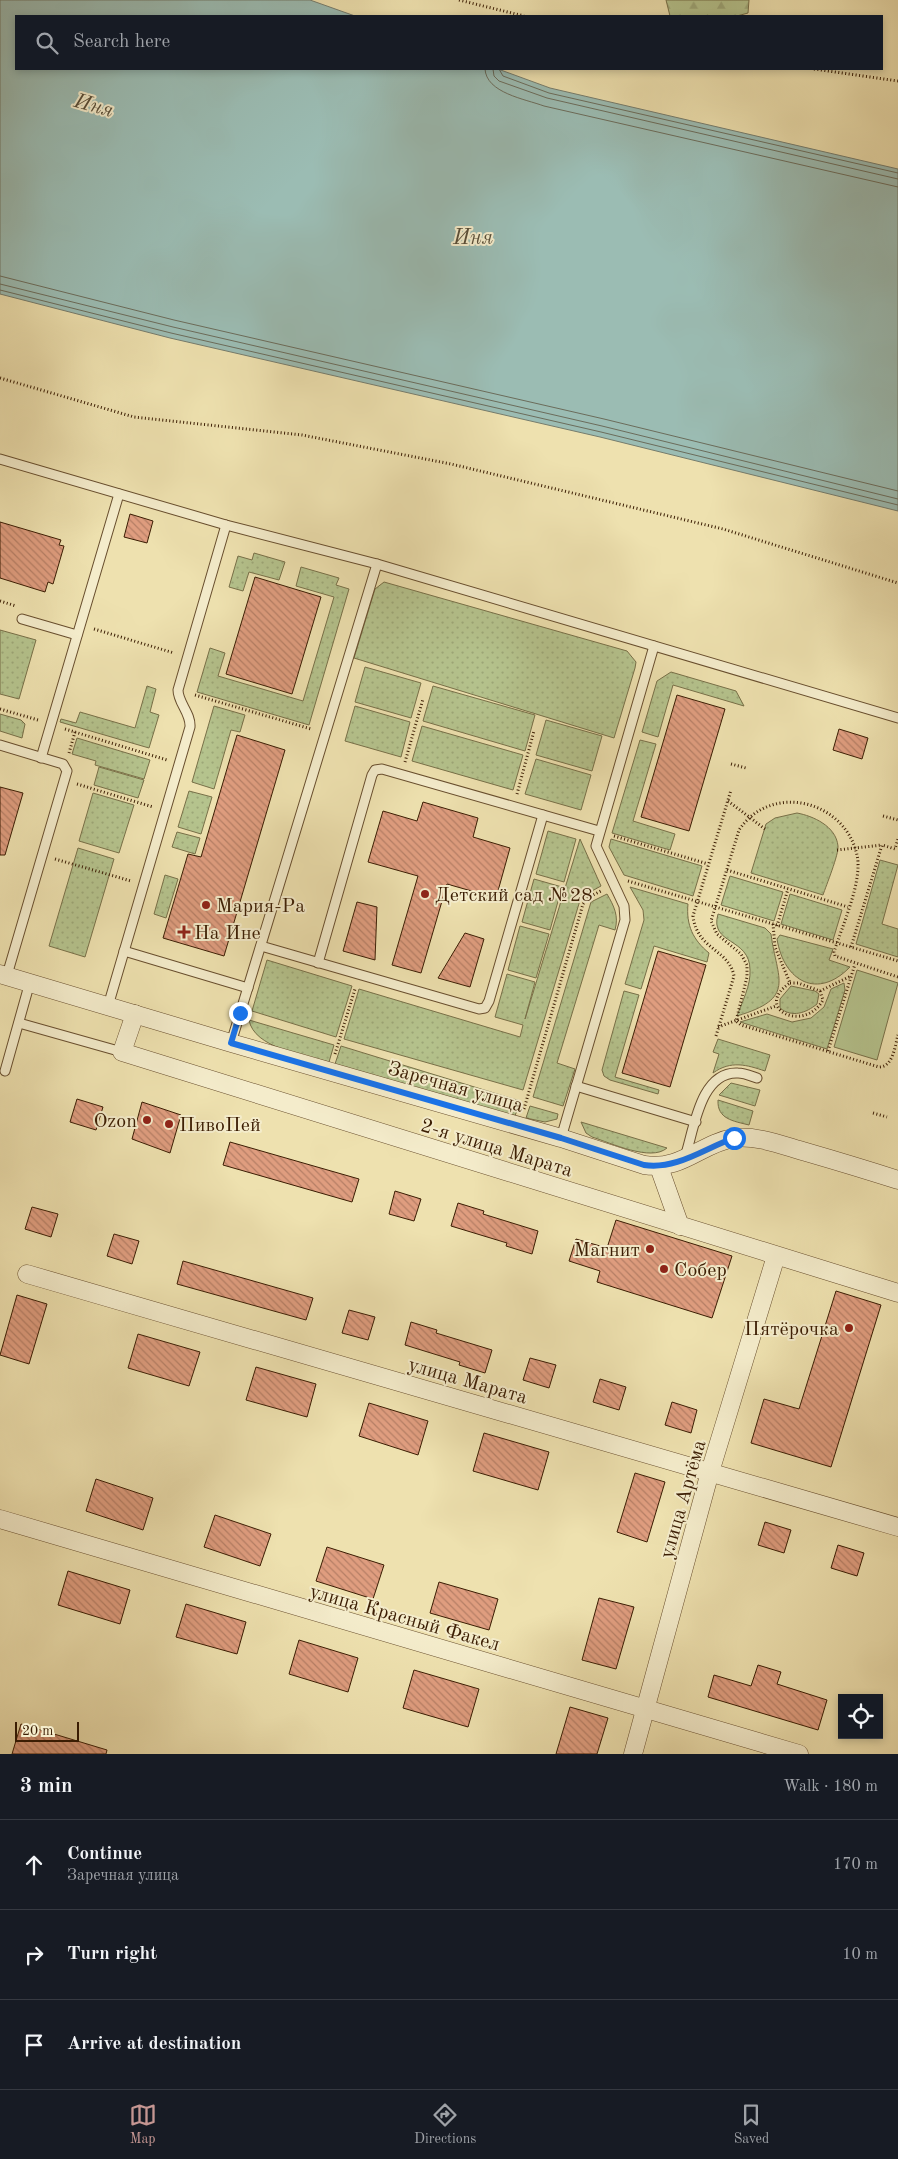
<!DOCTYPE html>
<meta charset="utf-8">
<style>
:root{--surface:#171b24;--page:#242831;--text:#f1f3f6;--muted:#9ea1a6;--line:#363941;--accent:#c59692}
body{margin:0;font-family:"Old Standard TT",serif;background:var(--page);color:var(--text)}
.controls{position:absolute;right:15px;bottom:15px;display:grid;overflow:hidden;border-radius:0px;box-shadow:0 2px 8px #0003}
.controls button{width:45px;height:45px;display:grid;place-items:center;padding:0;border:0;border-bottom:1px solid var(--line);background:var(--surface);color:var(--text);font:25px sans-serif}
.scale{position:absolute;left:15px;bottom:12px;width:64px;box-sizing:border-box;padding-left:5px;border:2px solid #3b1d03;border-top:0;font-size:14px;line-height:18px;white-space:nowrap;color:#3b1d03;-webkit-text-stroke:4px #f4eccb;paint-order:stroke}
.stop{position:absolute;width:15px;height:15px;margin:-11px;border:4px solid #1a73e8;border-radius:50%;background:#fff}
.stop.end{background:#1a73e8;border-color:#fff;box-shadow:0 1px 5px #0008}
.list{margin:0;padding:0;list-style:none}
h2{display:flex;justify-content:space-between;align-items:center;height:65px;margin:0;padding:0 20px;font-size:21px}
h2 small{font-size:16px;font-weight:400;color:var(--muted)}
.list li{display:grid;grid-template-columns:32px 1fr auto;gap:15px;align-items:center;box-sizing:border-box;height:90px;padding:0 20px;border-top:1px solid var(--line)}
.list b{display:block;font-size:19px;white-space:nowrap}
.list p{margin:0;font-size:16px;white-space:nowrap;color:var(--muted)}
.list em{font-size:16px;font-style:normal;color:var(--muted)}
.icon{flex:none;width:28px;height:28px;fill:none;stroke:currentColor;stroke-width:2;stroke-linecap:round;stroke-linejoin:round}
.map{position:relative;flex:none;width:898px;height:1754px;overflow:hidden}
.search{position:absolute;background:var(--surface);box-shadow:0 2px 8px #0003;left:15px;right:15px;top:15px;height:55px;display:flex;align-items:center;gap:12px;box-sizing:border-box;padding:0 18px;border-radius:0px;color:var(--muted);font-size:19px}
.sheet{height:335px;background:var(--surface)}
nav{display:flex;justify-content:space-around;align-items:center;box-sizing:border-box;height:70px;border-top:1px solid var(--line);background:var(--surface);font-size:14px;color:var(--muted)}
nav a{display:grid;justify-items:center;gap:2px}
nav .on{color:var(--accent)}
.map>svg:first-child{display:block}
</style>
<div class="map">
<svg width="898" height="1754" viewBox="0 0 898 1754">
<defs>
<pattern id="grass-dots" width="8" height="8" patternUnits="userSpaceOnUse" patternTransform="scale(1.25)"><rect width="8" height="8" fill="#b5c38d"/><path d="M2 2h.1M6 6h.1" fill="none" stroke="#9da778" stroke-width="1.8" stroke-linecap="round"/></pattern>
<pattern id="forest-firs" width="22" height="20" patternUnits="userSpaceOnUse" patternTransform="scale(1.25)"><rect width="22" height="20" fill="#b5c38d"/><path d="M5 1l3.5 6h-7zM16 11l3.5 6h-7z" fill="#9da778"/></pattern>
<pattern id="building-back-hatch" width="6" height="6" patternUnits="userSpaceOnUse" patternTransform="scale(1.25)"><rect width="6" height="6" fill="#df9d7f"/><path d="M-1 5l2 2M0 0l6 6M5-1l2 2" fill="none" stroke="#b67f66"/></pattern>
</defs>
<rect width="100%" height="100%" fill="#eee1af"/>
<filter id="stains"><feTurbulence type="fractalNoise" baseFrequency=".004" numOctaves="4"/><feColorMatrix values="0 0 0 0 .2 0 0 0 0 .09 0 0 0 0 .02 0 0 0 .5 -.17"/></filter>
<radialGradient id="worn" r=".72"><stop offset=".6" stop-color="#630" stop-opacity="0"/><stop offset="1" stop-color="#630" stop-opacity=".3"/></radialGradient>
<g fill="url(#grass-dots)" stroke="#787048">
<polygon points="254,553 285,562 279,580 249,572 243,591 229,587 238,556 252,560"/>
<polygon points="301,567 339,578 336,585 349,589 309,725 197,692 210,648 225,653 218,676 303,701 334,597 296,586"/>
<polygon points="384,582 627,651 636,662 635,668 614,738 354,658 375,589"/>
<polygon points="0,630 36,640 19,699 0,694"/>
<polygon points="365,667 421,683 411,718 355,702"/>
<polygon points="671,672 736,691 744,706 673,685 658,737 642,732 657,681"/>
<polygon points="147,686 156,689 150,712 159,715 149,748 60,722 61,719 76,723 80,712 135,728"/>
<polygon points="433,686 535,715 525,751 423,721"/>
<polygon points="214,706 245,715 240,732 231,730 214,789 192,782"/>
<polygon points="355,706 410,722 401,757 345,741"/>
<polygon points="0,714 21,720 25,724 22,738 0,731"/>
<polygon points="546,720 602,736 592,771 536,755"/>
<polygon points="422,726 523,755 513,790 412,761"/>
<polygon points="77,738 150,760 144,779 95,765 96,761 72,754"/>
<polygon points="640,740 656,744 633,821 675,834 670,850 612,833"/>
<polygon points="536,759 591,775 581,810 525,794"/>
<polygon points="99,767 144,780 138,798 94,785"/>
<polygon points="189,791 212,797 201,834 178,827"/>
<polygon points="93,793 134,805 119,853 79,841"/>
<path d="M797 813C813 816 836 826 838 846 839 854 826 886 823 895L751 873 766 824 775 818Z"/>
<polygon points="548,831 576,839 564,882 536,874"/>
<polygon points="177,832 200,838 195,854 172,847"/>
<polygon points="580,839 601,886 581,897 523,1090 344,1039 359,989 520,1037 523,1025 495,1017 507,974 535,982 525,1019"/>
<polygon points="611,839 702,866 693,896 624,875 609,847"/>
<polygon points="78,848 114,859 85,957 49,946"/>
<polygon points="880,860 898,865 882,924 898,929 898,957 856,944"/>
<polygon points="165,875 178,879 166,918 154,914"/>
<polygon points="730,876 783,892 774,921 721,905"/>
<polygon points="534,879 562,887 550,930 522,922"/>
<path d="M630 887 688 904C686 925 693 940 709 953L707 962 654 946 641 989 625 984 644 920 643 910Z"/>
<path d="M607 894C614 906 619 916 615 930L599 925 557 1063 575 1069 563 1106 533 1097 591 902Z"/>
<polygon points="790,894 842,910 833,940 781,924"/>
<path d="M718 914 765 928 771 934C777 980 797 998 737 1016 742 1002 751 985 750 970 750 937 709 945 718 914Z"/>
<polygon points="520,926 549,934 536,978 508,970"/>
<path d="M780 935 833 949 829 960 850 967C818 1000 784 982 777 939Z"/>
<polygon points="267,960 352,986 336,1037 252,1011"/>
<polygon points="844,983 845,990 827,1049 740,1022 767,1014 792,1022 811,1018 824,1007 831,989"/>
<path d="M791 986 815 991 819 994 817 1004C806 1013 792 1018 780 1008V999Z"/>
<polygon points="624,991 639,995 615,1077 659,1090 658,1094 610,1080 604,1076 602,1070"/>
<path d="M249 1020 334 1045 329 1062C304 1055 254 1048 249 1020Z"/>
<path d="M718 1039 770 1055 765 1071C747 1065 731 1060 713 1073L719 1054 713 1052Z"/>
<polygon points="341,1046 520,1101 515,1116 335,1064"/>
<polygon points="731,1083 760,1090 755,1106 719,1095"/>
<path d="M718 1100 753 1111 749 1125C733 1121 717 1119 718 1100Z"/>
<polygon points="530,1106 558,1114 557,1119 545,1122 526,1118"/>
<path d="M581 1122 667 1148C651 1162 611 1143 592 1137L586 1133Z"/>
</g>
<polygon fill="url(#forest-firs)" stroke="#787048" points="666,0 749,0 748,13 737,16 670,16"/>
<polygon fill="#b5c38d" stroke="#787048" points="857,970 898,983 877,1060 834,1047"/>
<polygon fill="#9bbcb3" stroke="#757c6d" points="0,0 310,0 355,16 16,16 16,69 498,69 550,88 898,169 898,511 600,437 170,338 0,294"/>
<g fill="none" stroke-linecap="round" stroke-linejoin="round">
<g stroke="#6b6c5b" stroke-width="1">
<path d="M485 69C486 93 525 99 544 106L898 187"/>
<polyline points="493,69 494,76 499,81 547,98 898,179"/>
<polyline points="499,69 503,76 549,93 898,173"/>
<polyline points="0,276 174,320 604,419 898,491"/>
<polyline points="0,284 173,327 602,426 898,499"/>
<polyline points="0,290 171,333 601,432 898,505"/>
</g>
</g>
<g fill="url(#building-back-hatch)" stroke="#3b1d03">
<polygon points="130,514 153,521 147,543 124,537"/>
<polygon points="0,522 61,540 59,545 64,546 53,584 48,582 45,592 0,578"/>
<polygon points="255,577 321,597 292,694 226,674"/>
<polygon points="677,695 725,709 689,831 641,817"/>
<polygon points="839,729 868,738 862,759 833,750"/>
<polygon points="237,735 285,750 224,956 163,938 188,854 201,857"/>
<polygon points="0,787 23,793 5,855 0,855"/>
<polygon points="423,802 478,818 473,837 510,848 496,898 447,884 421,973 392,965 418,876 368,862 383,811 417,821"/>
<polygon points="357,902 377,907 375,960 343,951"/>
<polygon points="465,933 484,939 470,987 438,978"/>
<polygon points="658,951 706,965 670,1087 622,1073"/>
<polygon points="77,1099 103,1107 96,1130 70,1122"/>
<polygon points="142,1102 181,1115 170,1153 132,1139"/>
<polygon points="230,1142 359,1179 352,1202 223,1165"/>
<polygon points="395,1191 421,1199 414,1221 389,1214"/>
<polygon points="458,1203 484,1211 483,1214 538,1231 532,1254 506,1246 507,1243 451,1226"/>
<polygon points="32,1207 58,1214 51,1237 25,1229"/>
<polygon points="616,1220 732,1256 712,1318 597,1282 600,1271 569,1261 576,1239 607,1248"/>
<polygon points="114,1234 139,1241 132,1264 107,1256"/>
<polygon points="183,1261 313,1298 306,1320 177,1284"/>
<polygon points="836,1291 881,1305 831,1467 751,1443 764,1399 799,1409"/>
<polygon points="17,1295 47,1304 29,1364 0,1355"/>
<polygon points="349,1310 375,1317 368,1340 342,1333"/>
<polygon points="411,1322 437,1330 436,1333 492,1350 485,1373 459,1365 460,1362 405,1345"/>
<polygon points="138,1334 200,1352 189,1386 128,1368"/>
<polygon points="530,1358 556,1365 549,1388 523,1380"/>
<polygon points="256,1367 316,1384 307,1417 246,1400"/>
<polygon points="600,1379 626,1387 619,1410 593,1402"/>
<polygon points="672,1402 697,1410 691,1433 665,1425"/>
<polygon points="369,1403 428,1421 418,1455 359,1436"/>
<polygon points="484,1433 549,1452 538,1490 473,1471"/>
<polygon points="635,1473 665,1482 647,1542 617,1532"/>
<polygon points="96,1479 153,1498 143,1530 86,1511"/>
<polygon points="215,1515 271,1534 260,1566 204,1547"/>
<polygon points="765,1522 791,1530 784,1553 758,1545"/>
<polygon points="838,1545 864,1553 857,1576 831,1568"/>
<polygon points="327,1547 384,1565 373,1599 316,1581"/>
<polygon points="68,1571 130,1590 120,1624 58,1605"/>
<polygon points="439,1582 498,1599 489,1630 430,1613"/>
<polygon points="599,1598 634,1607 616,1669 582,1660"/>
<polygon points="186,1604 246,1622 237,1654 176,1637"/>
<polygon points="299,1640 358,1658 348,1692 289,1674"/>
<polygon points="758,1665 781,1672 777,1684 827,1700 818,1730 708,1697 714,1675 751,1686"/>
<polygon points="414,1670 479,1689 468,1727 403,1708"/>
<polygon points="570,1707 608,1718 597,1754 556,1754"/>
<polygon points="21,1724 107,1750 106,1754 12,1754"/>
</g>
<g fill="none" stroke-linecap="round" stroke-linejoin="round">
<g stroke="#684e2e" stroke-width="11">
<g id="lane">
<polyline points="0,459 226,525 377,564 898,718"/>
<polyline points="22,619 77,635"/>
<polyline points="0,745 63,764 67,771 7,975"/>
<polyline points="41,758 119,494"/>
<polyline points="261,946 479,1009 485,1008 489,1001 543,815"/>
<polyline points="124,951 248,988"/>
<polyline points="318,963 372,775 375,770 382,769 599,831"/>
<path d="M108 1006 190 727C191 713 178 703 178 690L226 525"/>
<polyline points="19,1023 122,1052"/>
<polyline points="231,1043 377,564"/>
<polyline points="5,1071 30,982"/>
<polyline points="576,1086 696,1122"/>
<polyline points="561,1138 625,920 624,906 596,846 654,646"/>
<path d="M685 1157C694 1130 700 1071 738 1073 744 1073 751 1076 757 1078"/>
</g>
</g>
<g stroke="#684e2e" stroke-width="19">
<g id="street">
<path d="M0 974 231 1043 561 1138 644 1165C682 1171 701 1143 734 1138 757 1135 784 1146 806 1152 837 1161 867 1170 898 1180"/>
<polyline points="135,1014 122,1052 898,1293"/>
<polyline points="659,1167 680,1226"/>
<polyline points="27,1274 898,1527"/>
<polyline points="0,1519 799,1754"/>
<polyline points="633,1754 710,1472 776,1256"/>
</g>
</g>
<g stroke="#3b1d03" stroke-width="3" stroke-dasharray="1 2.5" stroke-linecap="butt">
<polyline points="459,0 524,16"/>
<polyline points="814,69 898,81"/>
<polyline points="0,378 134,417 302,435 451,464 723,529 898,583"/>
<polyline points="0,601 16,606"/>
<polyline points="94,629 174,653"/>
<polyline points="195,695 311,729"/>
<polyline points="0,709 38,720"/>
<polyline points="65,729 167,760"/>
<polyline points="69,753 75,732"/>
<polyline points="405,762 423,699"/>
<polyline points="731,764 746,768"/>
<polyline points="77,784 153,807"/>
<polyline points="517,794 534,731"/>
<polyline points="728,801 765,829"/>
<polyline points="883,816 898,820"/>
<polyline points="614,836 708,864"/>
<polyline points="837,850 882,845"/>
<polyline points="55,859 131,881"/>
<polyline points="727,870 848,907"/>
<polyline points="628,881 898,961"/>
<polyline points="773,924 775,947 790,983"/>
<polyline points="777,926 788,889"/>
<polyline points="851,947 882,845 895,849 898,839"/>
<path d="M898 977 835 956 834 952C842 926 863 881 857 855 845 800 771 782 739 830L711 921 717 934 741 954 747 965V977L736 1021 741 1025 879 1067C893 1067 895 1046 898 1035"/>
<path d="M790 983H798L820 991 823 1000C804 1034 752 1008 790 983Z"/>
<polyline points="820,991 851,976"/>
<polyline points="718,1027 776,1006"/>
<path d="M716 1036 734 976C729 949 697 950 693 916L731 790"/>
<polyline points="828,1051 855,964"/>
<polyline points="335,1054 355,989"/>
<polyline points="524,1109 583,904 589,897 601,891"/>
<polyline points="873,1113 887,1117"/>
</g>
<use href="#lane" stroke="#f4eccb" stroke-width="9"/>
<use href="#street" stroke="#f4eccb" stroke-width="18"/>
</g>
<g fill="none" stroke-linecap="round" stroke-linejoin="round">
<path stroke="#1a73e8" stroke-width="6" d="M240 1013 231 1043 561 1138 644 1165C677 1170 705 1148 734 1138"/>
</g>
<g fill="#8f2418" stroke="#f4eccb" stroke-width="2">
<circle cx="425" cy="894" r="5"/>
<circle cx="206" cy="905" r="5"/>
<path d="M181.5 924.5h5v5h5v5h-5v5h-5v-5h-5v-5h5z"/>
<circle cx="147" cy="1120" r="5"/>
<circle cx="169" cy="1124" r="5"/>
<circle cx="650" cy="1249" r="5"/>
<circle cx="664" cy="1269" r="5"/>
<circle cx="849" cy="1328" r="5"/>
</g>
<g text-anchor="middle" stroke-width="4" stroke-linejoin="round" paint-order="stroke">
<g font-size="20" fill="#3b1d03" stroke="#f4eccb" text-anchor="start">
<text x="435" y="901">Детский сад №28</text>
<text x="216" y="912">Мария-Ра</text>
<text x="194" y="939">На Ине</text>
<text x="137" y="1127" text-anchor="end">Ozon</text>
<text x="179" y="1131">ПивоПей</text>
<text x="640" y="1256" text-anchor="end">Магнит</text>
<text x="674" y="1276">Собер</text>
<text x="839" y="1335" text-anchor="end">Пятёрочка</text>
</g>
<g font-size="20" fill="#3b1d03" stroke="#f4eccb">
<text transform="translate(456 1086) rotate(16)" y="7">Заречная улица</text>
<text transform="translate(497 1147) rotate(17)" y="7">2-я улица Марата</text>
<text transform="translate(468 1380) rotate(16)" y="7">улица Марата</text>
<text transform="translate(682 1499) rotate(-74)" y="7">улица Артёма</text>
<text transform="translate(405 1617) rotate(16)" y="7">улица Красный Факел</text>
</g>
<g font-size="21" font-style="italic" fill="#584d38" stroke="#f4eccb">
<text transform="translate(94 105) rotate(16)" y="7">Иня</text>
<text x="473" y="244">Иня</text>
</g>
</g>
<rect width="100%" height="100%" filter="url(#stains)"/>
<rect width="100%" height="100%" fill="url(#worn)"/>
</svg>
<div class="controls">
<button><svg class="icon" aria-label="locate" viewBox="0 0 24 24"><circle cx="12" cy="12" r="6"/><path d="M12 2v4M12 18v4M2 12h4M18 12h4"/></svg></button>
</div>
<div class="scale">20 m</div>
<div class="stop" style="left:734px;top:1138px"></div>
<div class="stop end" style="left:240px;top:1013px"></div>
<div class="search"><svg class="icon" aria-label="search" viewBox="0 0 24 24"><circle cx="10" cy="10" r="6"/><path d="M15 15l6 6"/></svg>Search here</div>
</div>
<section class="sheet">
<h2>3 min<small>Walk · 180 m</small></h2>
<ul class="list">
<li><svg class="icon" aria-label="ahead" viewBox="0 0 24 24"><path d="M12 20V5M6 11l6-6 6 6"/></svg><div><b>Continue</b><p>Заречная улица</p></div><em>170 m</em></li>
<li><svg class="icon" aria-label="right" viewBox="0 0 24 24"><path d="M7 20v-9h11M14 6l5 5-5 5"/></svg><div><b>Turn right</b></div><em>10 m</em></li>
<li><svg class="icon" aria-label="arrive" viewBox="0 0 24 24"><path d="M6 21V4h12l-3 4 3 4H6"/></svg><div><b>Arrive at destination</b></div></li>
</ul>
</section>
<nav>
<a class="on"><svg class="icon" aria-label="map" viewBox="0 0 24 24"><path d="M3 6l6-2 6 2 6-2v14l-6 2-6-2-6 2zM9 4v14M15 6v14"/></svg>Map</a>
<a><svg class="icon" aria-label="directions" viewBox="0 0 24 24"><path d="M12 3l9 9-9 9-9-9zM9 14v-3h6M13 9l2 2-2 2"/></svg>Directions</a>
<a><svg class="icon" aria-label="saved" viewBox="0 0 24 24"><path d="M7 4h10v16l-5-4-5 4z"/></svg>Saved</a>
</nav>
